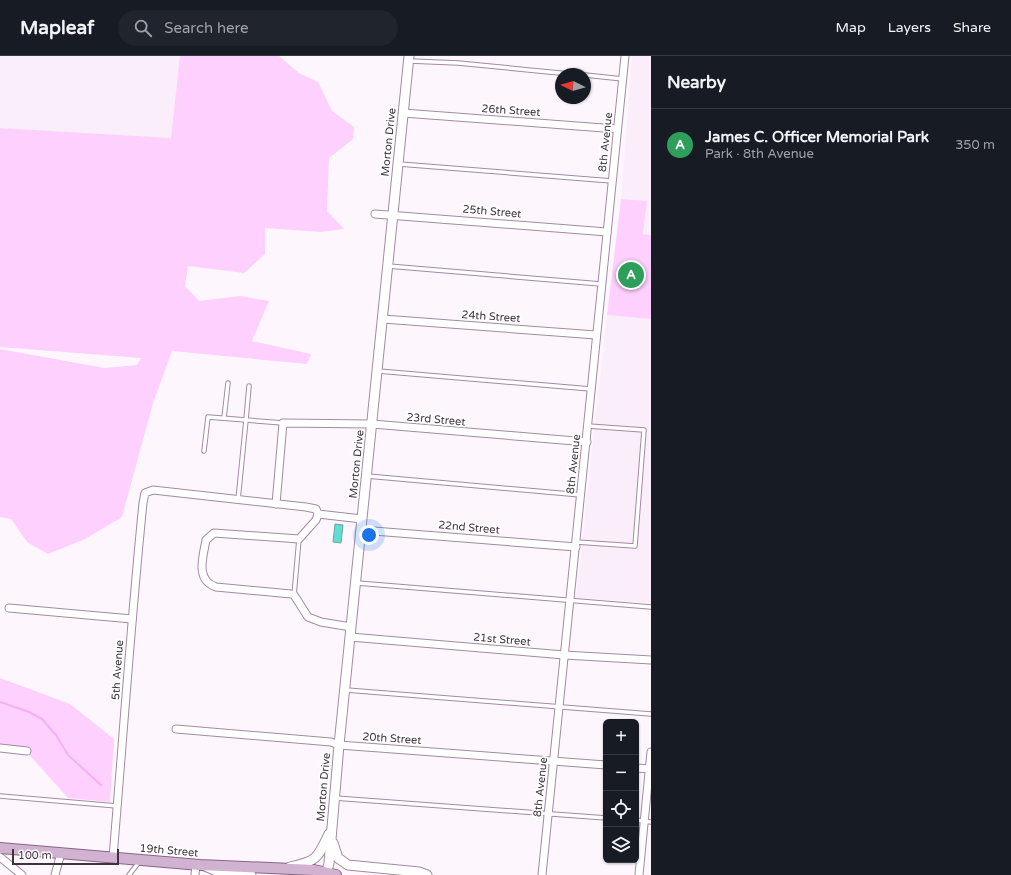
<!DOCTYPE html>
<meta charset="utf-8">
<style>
:root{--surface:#171b24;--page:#20242c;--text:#f1f3f6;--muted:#9ea1a6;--line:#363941;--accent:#8eb2b1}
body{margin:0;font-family:"Varela Round",sans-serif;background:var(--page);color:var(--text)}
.controls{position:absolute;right:12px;bottom:12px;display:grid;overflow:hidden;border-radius:6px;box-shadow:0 1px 3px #0004}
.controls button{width:36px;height:36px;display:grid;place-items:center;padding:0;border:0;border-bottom:1px solid var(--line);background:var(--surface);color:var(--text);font:20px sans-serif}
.compass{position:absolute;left:555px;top:12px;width:36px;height:36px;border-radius:50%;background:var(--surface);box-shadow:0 1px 3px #0004;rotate:275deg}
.scale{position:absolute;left:12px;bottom:10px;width:107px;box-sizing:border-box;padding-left:4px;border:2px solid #3e333e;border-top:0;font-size:11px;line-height:14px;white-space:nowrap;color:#3e333e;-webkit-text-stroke:3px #fff;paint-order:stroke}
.you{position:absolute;left:369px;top:479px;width:14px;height:14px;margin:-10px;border:3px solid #fff;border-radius:50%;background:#1a73e8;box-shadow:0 0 0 6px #1a73e833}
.badge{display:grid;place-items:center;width:26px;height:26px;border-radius:50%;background:var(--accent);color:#fff;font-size:13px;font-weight:700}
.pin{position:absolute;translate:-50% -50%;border:2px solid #fff;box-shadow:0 1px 4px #0006}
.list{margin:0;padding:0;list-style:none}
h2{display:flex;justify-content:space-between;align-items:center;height:52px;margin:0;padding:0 16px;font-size:17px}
h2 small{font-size:13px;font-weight:400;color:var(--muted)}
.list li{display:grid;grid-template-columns:26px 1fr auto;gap:12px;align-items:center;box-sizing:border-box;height:72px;padding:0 16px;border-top:1px solid var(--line)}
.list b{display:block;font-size:15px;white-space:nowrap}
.list p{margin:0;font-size:13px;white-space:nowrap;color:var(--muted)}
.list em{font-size:13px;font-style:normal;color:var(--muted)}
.icon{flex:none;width:22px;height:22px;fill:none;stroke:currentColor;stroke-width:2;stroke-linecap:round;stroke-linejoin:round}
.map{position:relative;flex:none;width:651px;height:819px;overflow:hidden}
header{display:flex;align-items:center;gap:24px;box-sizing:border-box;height:56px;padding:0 20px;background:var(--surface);border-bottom:1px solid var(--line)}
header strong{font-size:19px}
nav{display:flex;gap:22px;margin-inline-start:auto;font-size:14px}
.search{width:280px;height:36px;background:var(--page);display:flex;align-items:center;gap:10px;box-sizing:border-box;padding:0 14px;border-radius:22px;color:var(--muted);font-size:15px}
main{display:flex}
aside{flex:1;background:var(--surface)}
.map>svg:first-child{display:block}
</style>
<header>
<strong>Mapleaf</strong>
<div class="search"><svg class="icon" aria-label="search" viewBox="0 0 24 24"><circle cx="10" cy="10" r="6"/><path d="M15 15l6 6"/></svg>Search here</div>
<nav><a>Map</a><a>Layers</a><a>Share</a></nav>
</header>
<main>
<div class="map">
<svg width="651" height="819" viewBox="0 0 651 819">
<rect width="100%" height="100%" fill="#fdf7fd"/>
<g fill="#fbeefb">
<polygon points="0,0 186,0 180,83 0,72"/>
<polygon points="632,0 651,0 651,179 643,178 647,145 621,143"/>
<polygon points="607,259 651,263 651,547 576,542"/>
</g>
<g fill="#fed0fd">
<polygon points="180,0 279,0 299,17 318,26 332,55 354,71 353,83 329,102 327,155 344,173 321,176 265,172 265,198 244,217 188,210 185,230 199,245 240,240 269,245 252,285 311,298 307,308 172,295 153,347 122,461 85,483 48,498 27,486 11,463 0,461 0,293 104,312 137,309 141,302 0,291 0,72 171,82"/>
<polygon points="621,143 647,145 643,178 651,179 651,263 607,259"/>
<polygon points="0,622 70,648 114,683 110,746 68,742 23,692 0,690"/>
</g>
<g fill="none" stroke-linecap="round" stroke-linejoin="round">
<polyline stroke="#f3b1f3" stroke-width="2" points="0,646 29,656 42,663 56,679 68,699 101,729"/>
</g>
<polygon fill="#5fded2" stroke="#75a19b" points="335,468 343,469 341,487 333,486"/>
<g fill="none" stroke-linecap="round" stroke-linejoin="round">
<g stroke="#a38aa3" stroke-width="5.5">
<g id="lane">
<polyline points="410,5 458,7 570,18"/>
<polyline points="585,19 623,23"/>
<polyline points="399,108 612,125"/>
<polyline points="388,210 601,228"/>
<polyline points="378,315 591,333"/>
<polyline points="224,362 228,327"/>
<polyline points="204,395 208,361 246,364 249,330"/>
<polyline points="367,420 581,439"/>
<polyline points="238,444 246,364 283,367"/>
<polyline points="576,486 635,490 644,374 588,370"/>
<polyline points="357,527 651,551"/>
<polyline points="294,539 299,483"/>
<polyline points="346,634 651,658"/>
<polyline points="0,740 117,750"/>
<polyline points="335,742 606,762"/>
<polyline points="636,764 651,766"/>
<polyline points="129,819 139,806"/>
</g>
</g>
<g stroke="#a38aa3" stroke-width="9">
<g id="street">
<polyline points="403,57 617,73"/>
<polyline points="375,158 607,176"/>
<polyline points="383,263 596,279"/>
<polyline points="276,448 283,367 372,368 587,386"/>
<path d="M318 458 316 464 299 483 214 477 206 484C203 501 195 524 216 531L291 538 294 539 308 561 321 566 351 571"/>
<polyline points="361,474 576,491"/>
<polyline points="9,552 132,563"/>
<polyline points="350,581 564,599 651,604"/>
<polyline points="176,673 331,686 339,689 606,709"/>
<polyline points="0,692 27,695"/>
<polyline points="636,712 651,713"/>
<polyline points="0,801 22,819"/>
<path d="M113 801C123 683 131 565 143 447L145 437 153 434 306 451 316 453 318 458 362 463"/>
<polyline points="55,819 61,797"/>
<polyline points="195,819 196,808"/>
<polyline points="542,819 625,0"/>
<polyline points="639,819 651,696"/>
</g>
</g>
<g stroke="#a38aa3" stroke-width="11">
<g id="secondary">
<polyline points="333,787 338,802 348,809 419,816 427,819"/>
<polyline points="205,810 221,817 251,819"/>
<path d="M290 811C317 805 317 803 329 778"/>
<polyline points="326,819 329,807 339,689 409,0"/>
</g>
</g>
<g stroke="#8a648a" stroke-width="12">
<polyline id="primary" points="0,792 200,809 314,814 336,819"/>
</g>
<use href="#lane" stroke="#fff" stroke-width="3.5"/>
<use href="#street" stroke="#fff" stroke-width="7"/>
<use href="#secondary" stroke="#fff" stroke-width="9"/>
<use href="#primary" stroke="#d1b2d1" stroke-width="10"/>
</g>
<g text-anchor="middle" stroke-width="3.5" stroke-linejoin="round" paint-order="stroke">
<g font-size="11" fill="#3e333e" stroke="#fff">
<text transform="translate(511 54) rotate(4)" y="4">26th Street</text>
<text transform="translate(388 86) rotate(-84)" y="4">Morton Drive</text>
<text transform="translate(605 86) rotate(-84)" y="4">8th Avenue</text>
<text transform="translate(492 155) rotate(5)" y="4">25th Street</text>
<text transform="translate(491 260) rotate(4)" y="4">24th Street</text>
<text transform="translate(436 363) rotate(5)" y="4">23rd Street</text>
<text transform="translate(356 408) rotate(-84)" y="4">Morton Drive</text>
<text transform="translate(573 408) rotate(-84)" y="4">8th Avenue</text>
<text transform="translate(469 471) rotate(5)" y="4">22nd Street</text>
<text transform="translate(502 583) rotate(5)" y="4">21st Street</text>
<text transform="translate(117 614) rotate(-86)" y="4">5th Avenue</text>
<text transform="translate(392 682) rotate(4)" y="4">20th Street</text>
<text transform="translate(323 731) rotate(-85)" y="4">Morton Drive</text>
<text transform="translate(540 731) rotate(-84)" y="4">8th Avenue</text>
<text transform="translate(169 794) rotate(5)" y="4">19th Street</text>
</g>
</g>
</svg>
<div class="controls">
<button>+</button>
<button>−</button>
<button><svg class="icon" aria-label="locate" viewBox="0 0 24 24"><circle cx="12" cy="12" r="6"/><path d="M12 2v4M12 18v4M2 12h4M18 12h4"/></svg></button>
<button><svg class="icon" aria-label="layers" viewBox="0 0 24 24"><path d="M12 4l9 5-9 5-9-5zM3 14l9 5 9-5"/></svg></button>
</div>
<svg class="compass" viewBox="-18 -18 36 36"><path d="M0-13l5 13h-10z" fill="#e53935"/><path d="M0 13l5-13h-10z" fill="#9ea1a6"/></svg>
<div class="scale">100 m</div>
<div class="you"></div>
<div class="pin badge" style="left:631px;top:219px;background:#2e9e5b">A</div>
</div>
<aside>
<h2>Nearby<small></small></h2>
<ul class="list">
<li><span class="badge" style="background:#2e9e5b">A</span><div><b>James C. Officer Memorial Park</b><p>Park · 8th Avenue</p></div><em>350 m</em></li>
</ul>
</aside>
</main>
